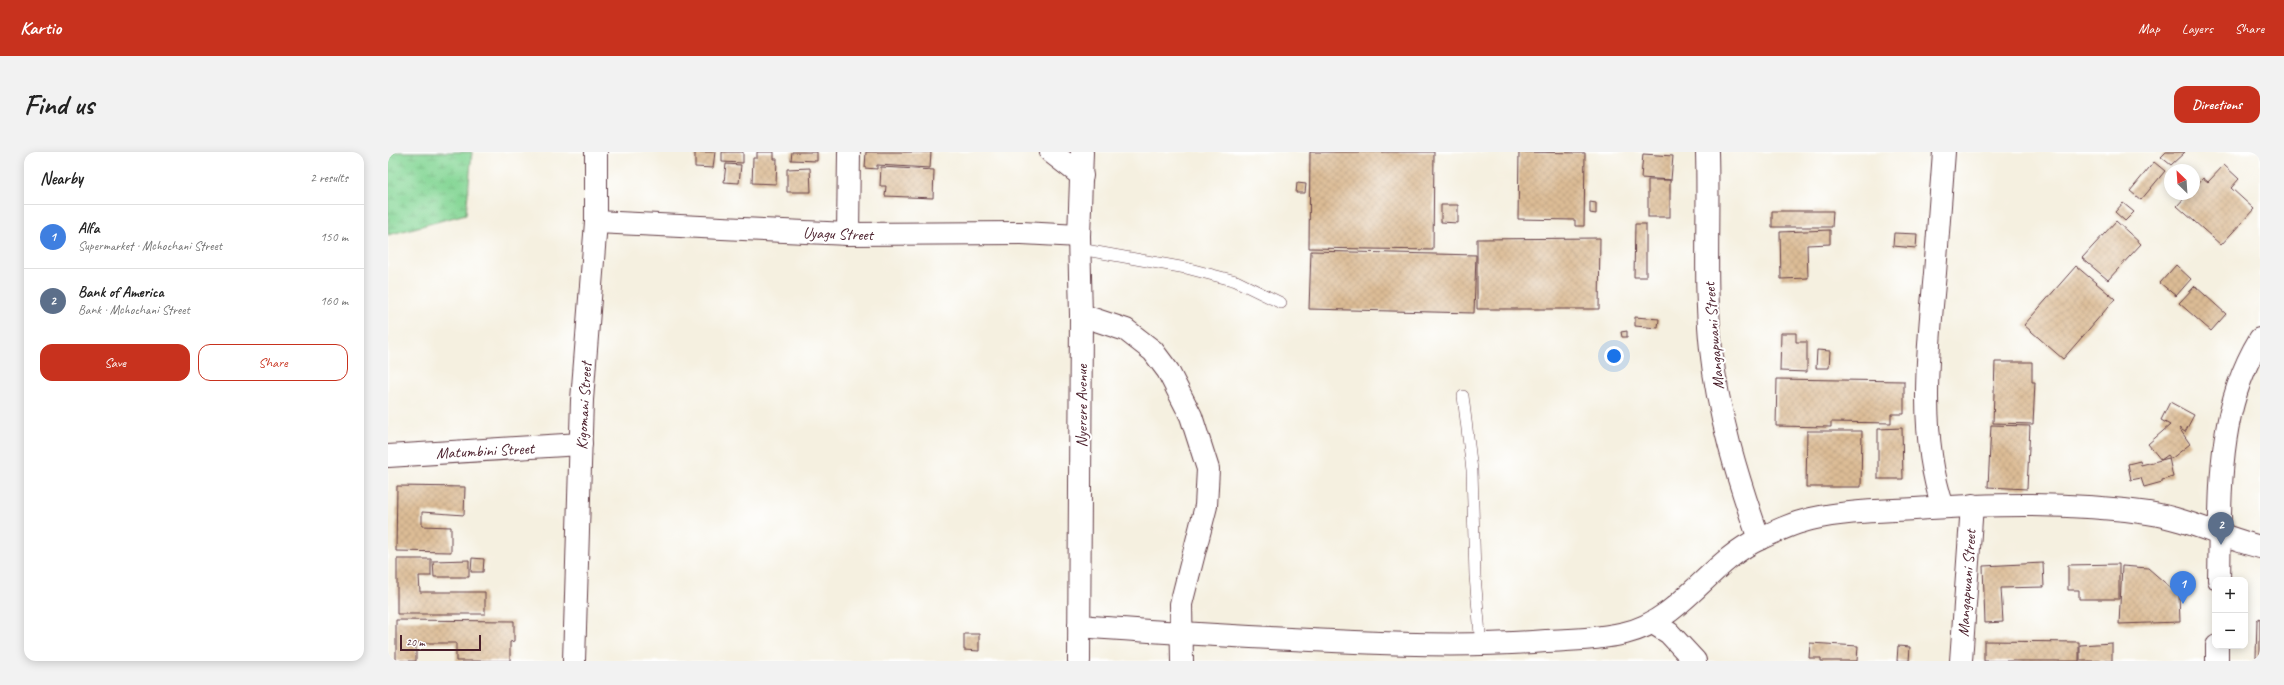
<!DOCTYPE html>
<meta charset="utf-8">
<style>
:root{--surface:#fff;--page:#f2f2f2;--text:#222;--muted:#767676;--line:#e0e0e0;--accent:#c8321e}
body{margin:0;font-family:Caveat,sans-serif;background:var(--page);color:var(--text)}
.controls{position:absolute;right:12px;bottom:12px;display:grid;overflow:hidden;border-radius:8px;box-shadow:0 2px 10px #0003}
.controls button{width:36px;height:36px;display:grid;place-items:center;padding:0;border:0;border-bottom:1px solid var(--line);background:var(--surface);color:var(--text);font:20px sans-serif}
.compass{position:absolute;left:1776px;top:12px;width:36px;height:36px;border-radius:50%;background:var(--surface);box-shadow:0 2px 10px #0003;rotate:335deg}
.scale{position:absolute;left:12px;bottom:10px;width:81px;box-sizing:border-box;padding-left:4px;border:2px solid #4a1f2b;border-top:0;font-size:11px;line-height:14px;white-space:nowrap;color:#4a1f2b;-webkit-text-stroke:3px #fff;paint-order:stroke}
.you{position:absolute;left:1226px;top:204px;width:14px;height:14px;margin:-10px;border:3px solid #fff;border-radius:50%;background:#1a73e8;box-shadow:0 0 0 6px #1a73e833}
.badge{display:grid;place-items:center;width:26px;height:26px;border-radius:50%;background:var(--accent);color:#fff;font-size:13px;font-weight:700}
.pin{position:absolute;translate:-50% -33px;filter:drop-shadow(0 1px 2px #0008)}
.pin::after{content:'';position:absolute;top:21px;width:14px;height:12px;background:inherit;clip-path:polygon(0 0,100% 0,50% 100%)}
.list{margin:0;padding:0;list-style:none}
h2{display:flex;justify-content:space-between;align-items:center;height:52px;margin:0;padding:0 16px;font-size:17px}
h2 small{font-size:13px;font-weight:400;color:var(--muted)}
.list li{display:grid;grid-template-columns:26px 1fr auto;gap:12px;align-items:center;box-sizing:border-box;height:64px;padding:0 16px;border-top:1px solid var(--line)}
.list b{display:block;font-size:15px;white-space:nowrap}
.list p{margin:0;font-size:13px;white-space:nowrap;color:var(--muted)}
.list em{font-size:13px;font-style:normal;color:var(--muted)}
.actions{display:flex;gap:8px;padding:12px 16px}
.actions a{flex:1;padding:9px 0;border:1px solid var(--accent);border-radius:12px;text-align:center;font-size:14px;color:var(--accent)}
.actions .main{background:var(--accent);color:#fff}
.map{position:relative;flex:none;width:1872px;height:509px;overflow:hidden;border-radius:12px}
header{display:flex;align-items:center;gap:24px;box-sizing:border-box;height:56px;padding:0 20px;background:var(--accent);color:#fff}
header strong{font-size:19px}
nav{display:flex;gap:22px;margin-inline-start:auto;font-size:14px}
.intro{display:flex;align-items:center;justify-content:space-between;box-sizing:border-box;height:96px;padding:0 24px}
h1{margin:0;font-size:28px}
.button{padding:10px 18px;border-radius:12px;background:var(--accent);color:#fff;font-size:14px;font-weight:700}
main{display:flex;gap:24px;padding:0 24px}
aside{flex:1;background:var(--surface);border-radius:12px;box-shadow:0 2px 10px #0003}
.map>svg:first-child{display:block}
</style>
<header>
<strong>Kartio</strong>
<nav><a>Map</a><a>Layers</a><a>Share</a></nav>
</header>
<div class="intro"><h1>Find us</h1><a class="button">Directions</a></div>
<main>
<aside>
<h2>Nearby<small>2 results</small></h2>
<ul class="list">
<li><span class="badge" style="background:#3f7fe0">1</span><div><b>Alfa</b><p>Supermarket · Mchochani Street</p></div><em>150 m</em></li>
<li><span class="badge" style="background:#5c6f8a">2</span><div><b>Bank of America</b><p>Bank · Mchochani Street</p></div><em>160 m</em></li>
</ul>
<div class="actions"><a class="main">Save</a><a>Share</a></div>
</aside>
<div class="map">
<svg width="1872" height="509" viewBox="0 0 1872 509">
<defs>
<pattern id="wetland-marsh" width="20" height="14" patternUnits="userSpaceOnUse"><rect width="20" height="14" fill="#87d797"/><path d="M1 5h8M5 5V1M11 12h8M15 12V8" fill="none" stroke="#76b882"/></pattern>
<pattern id="building-cross-hatch" width="8" height="8" patternUnits="userSpaceOnUse"><rect width="8" height="8" fill="#dcbc95"/><path d="M0 0l8 8M0 8l8-8" fill="none" stroke="#bea181"/></pattern>
</defs>
<rect width="100%" height="100%" fill="#fff"/>
<filter id="ink" filterUnits="userSpaceOnUse"><feTurbulence type="fractalNoise" baseFrequency=".025" numOctaves="2"/><feDisplacementMap in="SourceGraphic" scale="8" xChannelSelector="R" yChannelSelector="G"/><feConvolveMatrix kernelMatrix="1 2 1 2 8 2 1 2 1" color-interpolation-filters="sRGB"/></filter>
<filter id="wash" filterUnits="userSpaceOnUse"><feTurbulence type="fractalNoise" baseFrequency=".012" numOctaves="4" result="noise"/><feDisplacementMap in="SourceGraphic" scale="16" xChannelSelector="R" yChannelSelector="G"/><feGaussianBlur stdDeviation="0.9" result="paint"/><feColorMatrix in="noise" values="0 0 0 0 0 0 0 0 0 0 0 0 0 0 0 0 0 1.4 0 .05"/><feComposite in="paint" operator="in"/></filter>
<g filter="url(#wash)">
<rect width="100%" height="100%" fill="#f5f0e0"/>
<polygon fill="url(#wetland-marsh)" stroke="#687b61" points="0,0 84,0 78,62 0,83"/>
<g id="blocks">
<g fill="url(#building-cross-hatch)">
<polygon points="307,0 327,0 325,16 307,15"/>
<polygon points="334,0 355,0 355,11 334,10"/>
<polygon points="369,0 386,0 386,7 389,7 388,32 364,31 365,6 369,6"/>
<polygon points="404,0 429,0 429,9 403,8"/>
<polygon points="478,0 543,0 542,16 489,13 489,17 477,16"/>
<polygon points="922,0 1046,0 1045,98 921,96"/>
<polygon points="1131,0 1197,1 1196,74 1187,74 1187,68 1130,67"/>
<polygon points="1778,0 1797,0 1783,13 1773,5"/>
<polygon points="1255,2 1285,4 1283,28 1253,26"/>
<polygon points="1766,10 1777,19 1753,48 1742,39"/>
<polygon points="338,12 353,13 351,31 336,30"/>
<polygon points="1836,13 1851,27 1843,36 1866,57 1833,93 1789,54 1800,42 1806,42 1806,36 1815,26 1820,30"/>
<polygon points="493,15 546,18 545,46 497,44 498,34 492,34"/>
<polygon points="422,16 423,40 399,40 399,17"/>
<rect x="1260" y="28" width="22" height="37"/>
<polygon points="909,31 918,32 917,41 908,41"/>
<polygon points="1202,50 1208,51 1208,62 1202,61"/>
<polygon points="1735,51 1746,60 1737,69 1727,60"/>
<polygon points="1053,53 1070,53 1070,71 1053,70"/>
<polygon points="1384,59 1445,59 1444,75 1384,75"/>
<polygon points="1728,69 1753,92 1720,128 1694,106"/>
<polygon points="1247,72 1258,72 1258,125 1246,125"/>
<polygon points="1442,78 1442,92 1419,93 1420,126 1393,127 1392,80"/>
<polygon points="1506,81 1529,82 1528,96 1505,94"/>
<polygon points="1212,86 1211,157 1089,157 1089,87"/>
<polygon points="923,99 1088,103 1086,161 921,157"/>
<polygon points="1788,113 1803,127 1788,144 1772,131"/>
<polygon points="1688,114 1727,147 1675,207 1636,173"/>
<polygon points="1807,134 1838,162 1823,179 1791,151"/>
<polygon points="1247,165 1271,167 1270,176 1247,174"/>
<polygon points="1239,179 1239,185 1234,185 1233,180"/>
<polygon points="1393,181 1408,181 1408,190 1419,190 1419,220 1392,219"/>
<polygon points="1429,198 1442,199 1441,216 1428,216"/>
<polygon points="1607,210 1644,210 1644,230 1647,230 1645,272 1605,271"/>
<polygon points="1389,227 1516,229 1516,262 1503,262 1503,271 1443,270 1443,275 1388,274"/>
<polygon points="1782,250 1806,263 1797,280 1791,276 1802,292 1783,307 1780,303 1773,308 1760,292 1782,273 1773,268"/>
<polygon points="1603,273 1642,274 1639,337 1600,335"/>
<polygon points="1514,276 1515,327 1490,327 1490,277"/>
<polygon points="1419,279 1474,279 1473,335 1418,335"/>
<polygon points="1781,306 1785,325 1774,328 1774,330 1756,335 1753,326 1743,328 1740,312 1752,309 1753,313"/>
<polygon points="9,334 77,335 76,363 34,360 34,374 63,375 63,400 8,399"/>
<polygon points="84,406 96,407 95,420 83,420"/>
<polygon points="9,407 43,407 43,424 31,424 32,440 97,440 97,462 9,462"/>
<polygon points="81,408 81,425 46,425 45,409"/>
<polygon points="1655,411 1656,435 1613,436 1615,470 1597,471 1595,414"/>
<polygon points="1731,412 1731,447 1691,447 1691,438 1680,438 1680,413"/>
<polygon points="1734,414 1760,416 1791,443 1792,470 1731,472"/>
<polygon points="1872,466 1872,505 1868,505 1869,468"/>
<polygon points="8,468 126,469 126,489 122,490 122,509 68,509 68,491 28,491 28,509 8,509"/>
<polygon points="576,482 591,482 591,499 576,498"/>
<polygon points="1596,489 1691,490 1691,509 1596,509"/>
<polygon points="1422,491 1470,494 1469,509 1433,509 1433,506 1421,506"/>
<polygon points="1724,491 1724,509 1692,509 1692,493"/>
<polygon points="1510,494 1522,495 1521,509 1509,509"/>
</g>
</g>
</g>
<g filter="url(#ink)">
<use href="#blocks" fill-opacity="0" stroke="#643e46" stroke-width="1"/>
<g fill="none" stroke-linecap="round" stroke-linejoin="round">
<g stroke="#643e46" stroke-width="12">
<g id="lane">
<polyline points="692,97 798,116 848,129 893,151"/>
<polyline points="1075,244 1084,318 1087,424 1093,494"/>
</g>
</g>
<g stroke="#643e46" stroke-width="24">
<g id="street">
<polyline points="663,0 694,24"/>
<path d="M1319 0C1321 65 1316 132 1323 197 1330 262 1349 325 1371 387"/>
<polyline points="208,70 460,82 634,81 691,84"/>
<polyline points="460,82 461,0"/>
<polyline points="693,163 738,178 765,199 780,219 803,264 820,317 818,354 793,452 794,509"/>
<polyline points="0,304 193,292"/>
<path d="M1555 355C1530 281 1540 197 1547 121 1550 80 1553 40 1556 0"/>
<path d="M1831 428C1833 344 1827 261 1872 187"/>
<polyline points="1265,471 1281,481 1307,509"/>
<path d="M691 474C783 481 875 486 967 490 1031 493 1094 494 1158 489 1184 488 1211 487 1237 481 1293 468 1321 410 1371 387 1388 379 1405 371 1423 367 1457 359 1492 359 1527 357 1604 352 1683 350 1760 361 1799 367 1834 385 1872 395"/>
<polyline points="186,509 194,248 208,70 208,0"/>
<polyline points="1573,509 1584,353"/>
<polyline points="1829,509 1829,494"/>
</g>
</g>
<g stroke="#643e46" stroke-width="24">
<polyline id="secondary" points="691,509 693,163 691,84 694,0"/>
</g>
<use href="#lane" stroke="#fff" stroke-width="11"/>
<use href="#street" stroke="#fff" stroke-width="22"/>
<use href="#secondary" stroke="#fff" stroke-width="22"/>
</g>
</g>
<g text-anchor="middle" stroke-width="4" stroke-linejoin="round" paint-order="stroke">
<g font-size="16" fill="#4a1f2b" stroke="#fff">
<text transform="translate(450 81) rotate(2)" y="6">Uyagu Street</text>
<text transform="translate(1325 184) rotate(-95)" y="6">Mangapwani Street</text>
<text transform="translate(195 254) rotate(-87)" y="6">Kigomani Street</text>
<text transform="translate(693 254) rotate(-90)" y="6">Nyerere Avenue</text>
<text transform="translate(97 298) rotate(-3)" y="6">Matumbini Street</text>
<text transform="translate(1578 431) rotate(-86)" y="6">Mangapwani Street</text>
</g>
</g>
</svg>
<div class="controls">
<button>+</button>
<button>−</button>
</div>
<svg class="compass" viewBox="-18 -18 36 36"><path d="M0-13l5 13h-10z" fill="#e53935"/><path d="M0 13l5-13h-10z" fill="#767676"/></svg>
<div class="scale">20 m</div>
<div class="you"></div>
<div class="pin badge" style="left:1795px;top:452px;background:#3f7fe0">1</div>
<div class="pin badge" style="left:1833px;top:393px;background:#5c6f8a">2</div>
</div>
</main>
